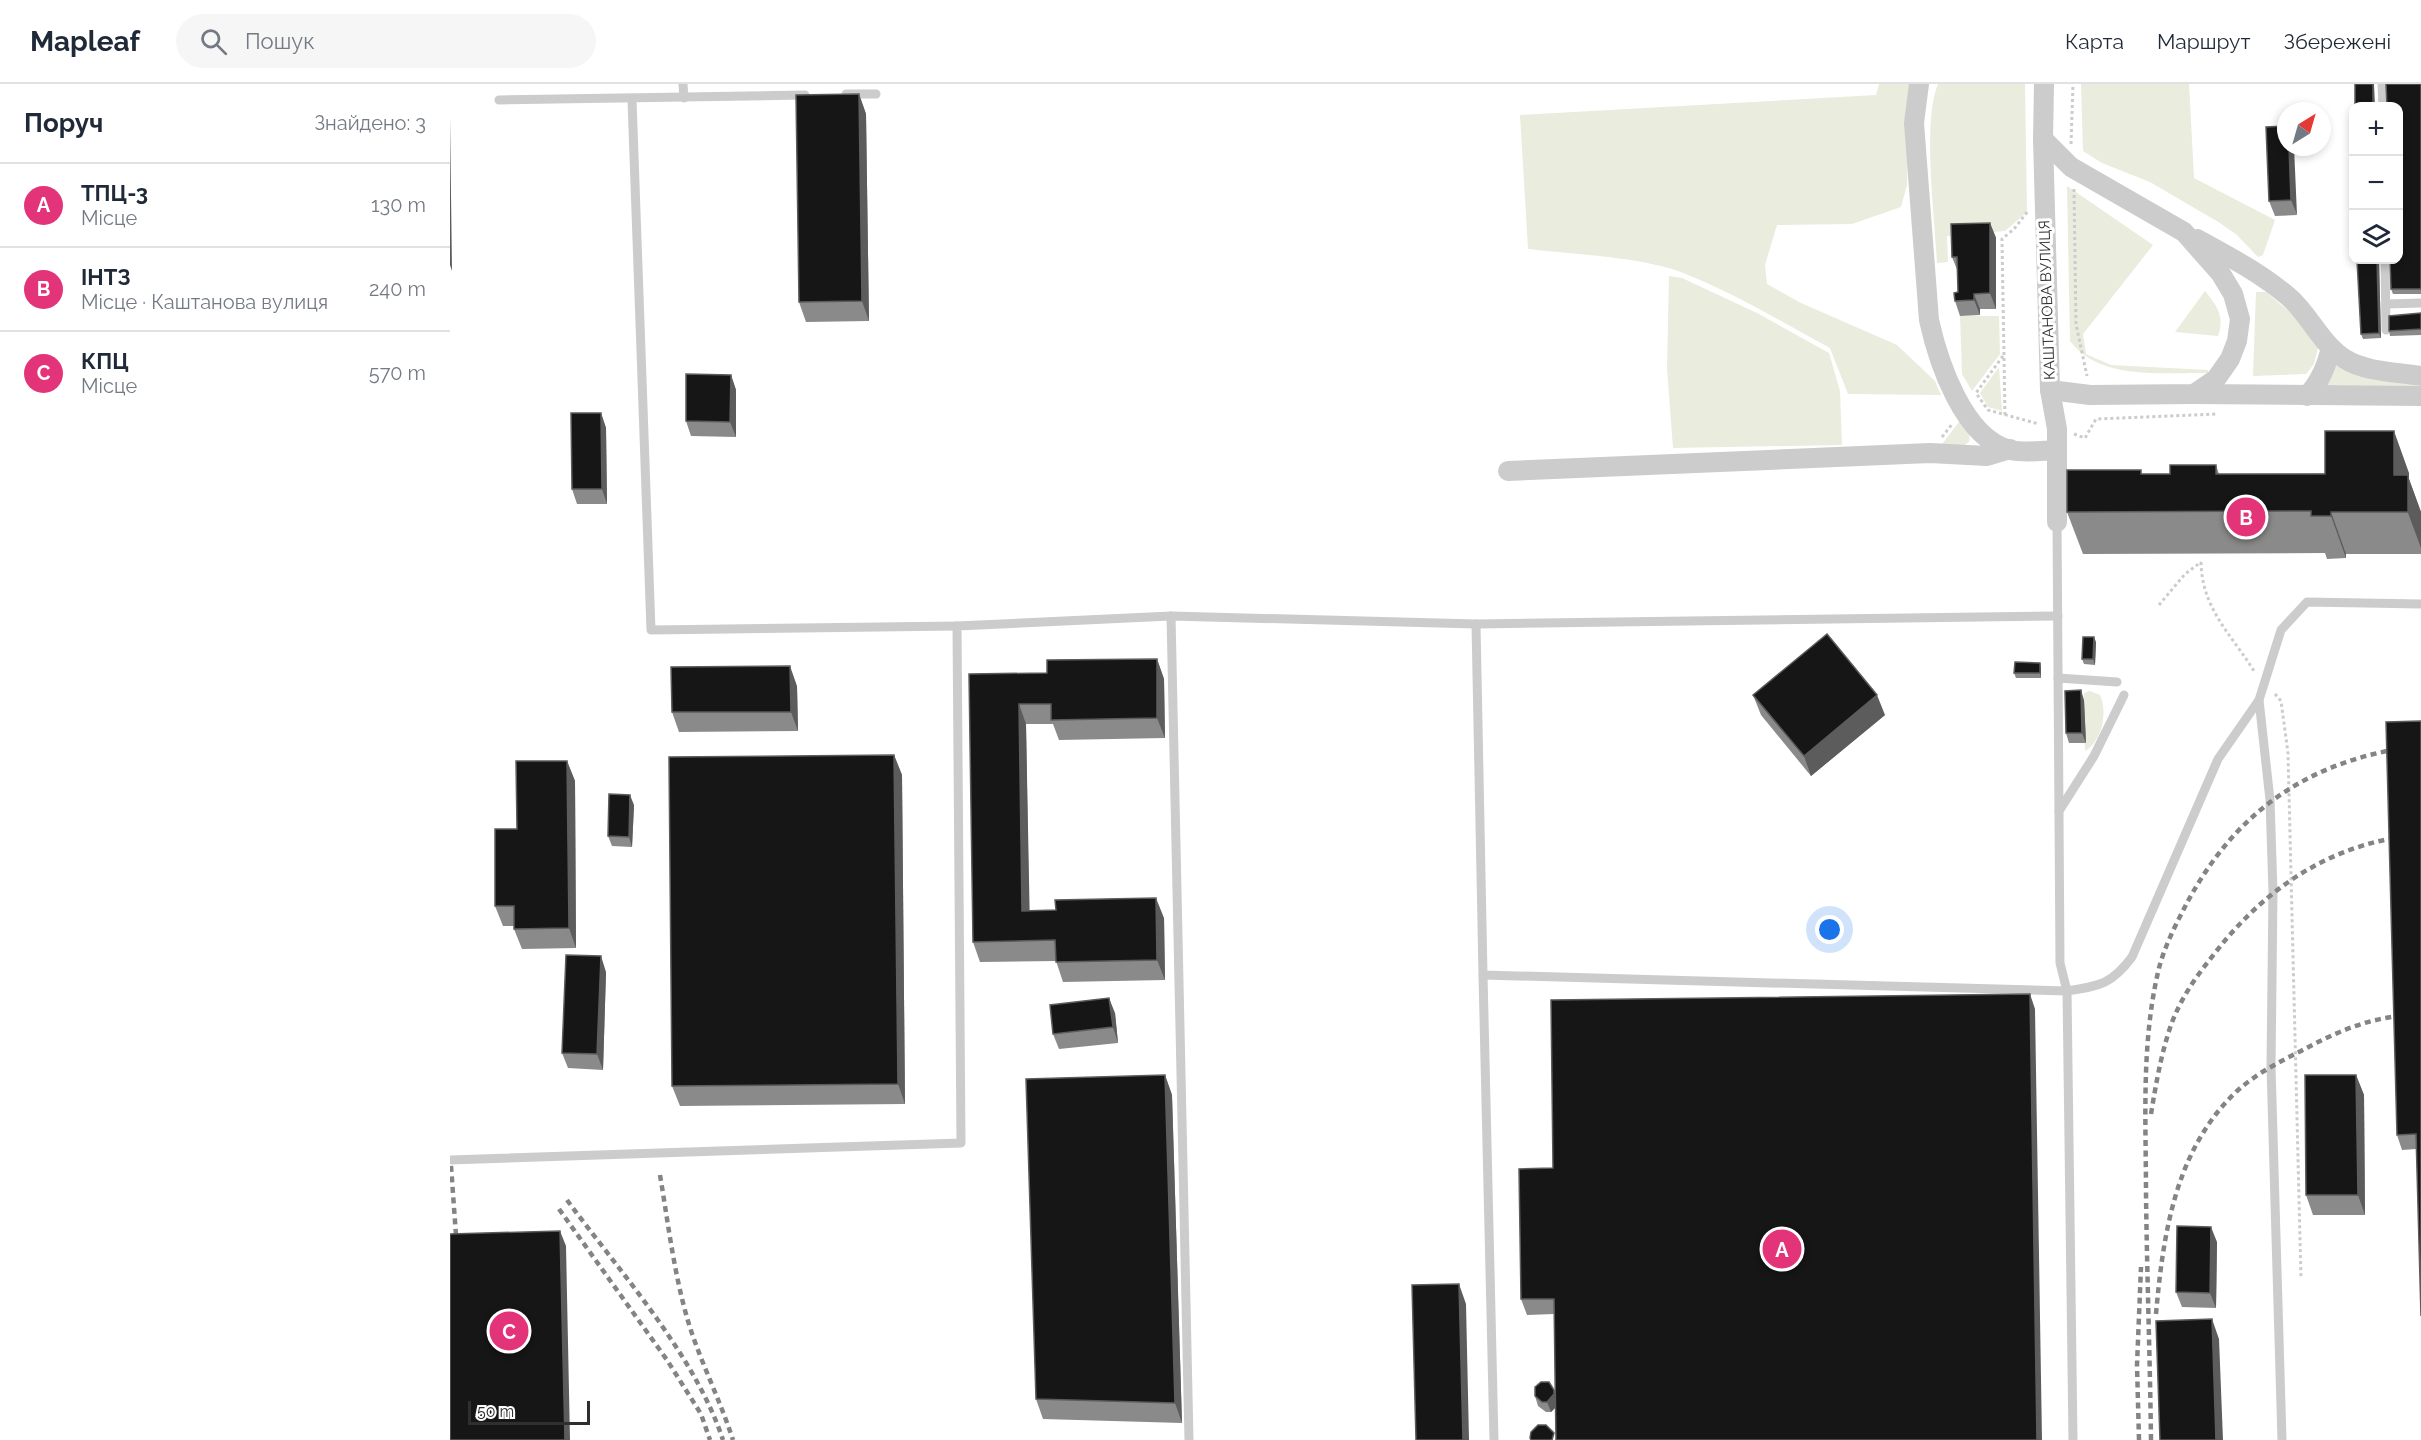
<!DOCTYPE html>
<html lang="uk">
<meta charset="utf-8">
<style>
:root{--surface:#fff;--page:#f6f6f7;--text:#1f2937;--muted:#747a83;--line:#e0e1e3;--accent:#e33479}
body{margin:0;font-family:Raleway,sans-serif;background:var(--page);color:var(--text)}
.controls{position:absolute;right:18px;top:18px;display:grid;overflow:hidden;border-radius:12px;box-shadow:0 3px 9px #0003}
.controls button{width:54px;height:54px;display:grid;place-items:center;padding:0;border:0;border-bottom:2px solid var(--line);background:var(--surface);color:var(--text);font:30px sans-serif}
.compass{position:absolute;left:1827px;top:18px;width:54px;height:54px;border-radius:50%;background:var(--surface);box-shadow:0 3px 9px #0003;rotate:37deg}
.scale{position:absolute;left:18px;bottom:15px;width:122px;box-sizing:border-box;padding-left:6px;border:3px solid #2f2f2f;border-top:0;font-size:16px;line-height:21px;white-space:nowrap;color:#2f2f2f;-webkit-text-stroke:4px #fff;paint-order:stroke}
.you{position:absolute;left:1380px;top:846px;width:21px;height:21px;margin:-15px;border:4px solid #fff;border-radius:50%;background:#1a73e8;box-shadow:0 0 0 9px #1a73e833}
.badge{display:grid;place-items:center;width:39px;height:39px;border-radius:50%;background:var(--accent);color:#fff;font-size:20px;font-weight:700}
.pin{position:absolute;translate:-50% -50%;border:3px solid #fff;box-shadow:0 2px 6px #0006}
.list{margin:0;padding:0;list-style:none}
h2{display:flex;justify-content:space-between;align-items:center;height:78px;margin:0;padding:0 24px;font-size:26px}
h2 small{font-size:20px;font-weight:400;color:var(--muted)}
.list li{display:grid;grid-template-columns:39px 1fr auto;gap:18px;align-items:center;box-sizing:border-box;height:84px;padding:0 24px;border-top:2px solid var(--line)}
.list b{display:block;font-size:22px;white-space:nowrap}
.list p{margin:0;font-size:20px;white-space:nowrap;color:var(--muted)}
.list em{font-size:20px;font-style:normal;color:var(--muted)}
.icon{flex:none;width:33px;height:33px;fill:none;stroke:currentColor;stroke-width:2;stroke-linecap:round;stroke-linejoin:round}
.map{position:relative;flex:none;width:1971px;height:1356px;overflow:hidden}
header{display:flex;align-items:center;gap:36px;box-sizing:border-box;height:84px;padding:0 30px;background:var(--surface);border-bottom:2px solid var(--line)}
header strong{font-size:28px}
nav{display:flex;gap:33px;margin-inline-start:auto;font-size:21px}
.search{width:420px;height:54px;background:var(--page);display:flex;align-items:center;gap:15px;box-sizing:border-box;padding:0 21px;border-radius:33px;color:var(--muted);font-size:22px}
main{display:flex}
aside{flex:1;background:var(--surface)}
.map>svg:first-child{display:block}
</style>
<header>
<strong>Mapleaf</strong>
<div class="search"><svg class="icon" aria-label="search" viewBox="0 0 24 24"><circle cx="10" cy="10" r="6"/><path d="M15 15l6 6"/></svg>Пошук</div>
<nav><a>Карта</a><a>Маршрут</a><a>Збережені</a></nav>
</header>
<main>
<aside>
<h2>Поруч<small>Знайдено: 3</small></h2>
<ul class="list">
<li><span class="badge">A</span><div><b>ТПЦ-3</b><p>Місце</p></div><em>130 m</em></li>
<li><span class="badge">B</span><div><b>ІНТЗ</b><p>Місце · Каштанова вулиця</p></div><em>240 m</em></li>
<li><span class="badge">C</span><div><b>КПЦ</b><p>Місце</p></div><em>570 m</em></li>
</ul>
</aside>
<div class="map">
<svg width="1971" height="1356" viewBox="0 0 1971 1356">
<rect width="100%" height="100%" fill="#fff"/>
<g fill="#eaecdd">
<path d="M1429 0H1459L1457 101 1451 123 1402 140 1327 141 1315 181 1317 200 1351 219 1447 261 1485 297 1491 311 1398 310 1380 264C1330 237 1281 207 1228 187 1188 173 1121 170 1078 165L1070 31 1426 11Z"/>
<path d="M1488 0H1575L1577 128 1555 147 1497 152 1498 178 1487 179C1485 135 1472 38 1488 0Z"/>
<polygon points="1631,0 1739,0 1744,94 1825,136 1813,171 1808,173 1787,151 1770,139 1700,98 1652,79 1633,67"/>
<path d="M1617 102 1703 161 1633 250 1636 270 1661 281 1758 286V289C1712 288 1650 297 1620 257Z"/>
<polygon points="1219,192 1232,194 1307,229 1379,269 1390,307 1392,361 1223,364 1217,285"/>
<path d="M1755 207C1767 222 1775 233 1768 252L1725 248Z"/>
<polygon points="1806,208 1816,208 1854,240 1869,260 1864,280 1856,290 1803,292"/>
<polygon points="1510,232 1549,232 1550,270 1522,307 1512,290"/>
<polygon points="1884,275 1967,301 1966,305 1876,303"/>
<polygon points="1549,283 1552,327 1538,323 1530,309"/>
<polygon points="1512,334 1520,349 1519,358 1513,362 1489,364"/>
<path d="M1640 607 1650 611C1658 629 1652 657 1635 667L1634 609Z"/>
</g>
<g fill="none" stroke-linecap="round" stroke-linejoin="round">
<g stroke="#ccc" stroke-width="3" stroke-dasharray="3 3" stroke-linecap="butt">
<polyline points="1621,60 1623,0"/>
<polyline points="1624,105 1626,240 1637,292"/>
<polyline points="1553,272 1526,309 1538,326 1589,340"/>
<polyline points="1555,331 1552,155 1564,145 1578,127"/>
<polyline points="1624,350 1635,354 1646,335 1767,330"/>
<polyline points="1492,353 1503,339"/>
<path d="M1751 478C1752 525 1781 550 1804 587"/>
<polyline points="1709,521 1735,490 1751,478"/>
<polyline points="1825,610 1831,617 1838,669 1851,1195"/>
</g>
<g stroke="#ccc" stroke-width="9">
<polyline points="233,0 234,14"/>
<polyline points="1932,0 1933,22"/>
<polyline points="396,10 426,10"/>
<polyline points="49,16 355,11"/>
<polyline points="182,16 201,546 507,542"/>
<polyline points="1935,176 1936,246"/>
<polyline points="1936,220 1971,219"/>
<path d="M1607 438 1610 879 1617 907C1649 902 1661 901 1682 873L1768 675 1809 616 1831 546 1857 518 1971 520"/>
<polyline points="721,532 739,1356"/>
<polyline points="1026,540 1033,891 1617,907 1623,1356"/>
<polyline points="1608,594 1667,598"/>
<polyline points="1809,616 1820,716 1823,808 1821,983 1832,1356"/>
<polyline points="1609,727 1644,672 1674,611"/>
<polyline points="1033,891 1044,1356"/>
<polyline points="0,1076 511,1059 507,542 721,532 1026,540 1608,532"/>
</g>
<g stroke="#ccc" stroke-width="20">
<path d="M1469 0 1464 39 1479 236C1488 277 1513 354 1560 366 1575 369 1592 367 1607 366"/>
<polyline points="1594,0 1593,55 1600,306 1607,345 1607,438"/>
<polyline points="1593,55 1621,83 1734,148 1771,190 1783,210 1790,235 1787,257 1780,275 1766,295 1744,310 1640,311 1600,306"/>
<path d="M1747 155C1780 173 1812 190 1840 214 1860 232 1872 261 1895 275 1915 288 1948 288 1971 292"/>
<polyline points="1744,310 1971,312"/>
<path d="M1857 312C1870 298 1876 283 1881 264"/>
<polyline points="1058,387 1480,369 1537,372 1560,365"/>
</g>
<g stroke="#848484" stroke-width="4.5" stroke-dasharray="6 4.5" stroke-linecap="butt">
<path d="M1701 1030C1706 1000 1711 970 1721 941 1730 916 1745 894 1761 874 1808 812 1867 768 1944 754"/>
<polyline points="1,1082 7,1165"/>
<path d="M210 1091C219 1144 226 1207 245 1258 257 1291 272 1322 283 1356"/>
<path d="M117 1116C170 1188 245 1271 273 1356"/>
<polyline points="109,1125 217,1276 251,1330 260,1356"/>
<path d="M1706 1230C1713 1151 1725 1066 1786 1008 1804 991 1829 978 1851 967 1882 950 1913 936 1949 932"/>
<polyline points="1689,1356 1687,1281 1691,1183"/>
<path d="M1701 1356C1700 1274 1697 1192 1696 1110 1696 1035 1691 958 1709 884 1715 861 1727 838 1738 817 1783 734 1848 684 1942 666"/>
</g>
</g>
<g fill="#8a8a8a">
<polygon points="1971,0 1971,210 1943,210 1941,205"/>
<polygon points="409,10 416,30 419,237 356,238 349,218"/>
<polygon points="1816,43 1847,131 1825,132 1819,117"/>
<polygon points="1540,139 1546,154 1546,225 1530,225 1530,231 1510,232 1505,217 1508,208 1508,188 1502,173"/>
<polygon points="1907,176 1929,176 1931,254 1913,255 1911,250"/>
<polygon points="1971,229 1971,251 1940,252 1939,247"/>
<polygon points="281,291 286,306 286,353 241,352 236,337"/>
<polygon points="151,329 156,344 157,420 127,420 122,405"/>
<polygon points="1766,381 1769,390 1959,389 1959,395 1971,428 1971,470 1896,470 1896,474 1877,475 1875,469 1633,470 1617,428 1692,390 1720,390"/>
<polygon points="1646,558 1645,581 1634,580 1632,575"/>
<polygon points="707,575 714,595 715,654 609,656 603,640 576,640 579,827 714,834 715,896 613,898 606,877 530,878 523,858 519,590 597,589"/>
<polygon points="1590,579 1591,584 1591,594 1566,594 1564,589"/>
<polygon points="347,602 348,647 229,648 222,628"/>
<polygon points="1303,611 1435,631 1361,692 1311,631"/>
<polygon points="1634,616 1636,659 1619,659 1616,649"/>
<polygon points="1971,637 1966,1065 1952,1066 1947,1051"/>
<polygon points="444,671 452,691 455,1020 230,1022 222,1002"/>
<polygon points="117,677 125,697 126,864 72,865 64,845 64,842 53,842 45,822 67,745"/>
<polygon points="184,721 182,763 162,762 158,752"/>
<polygon points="156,888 153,986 118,984 112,969"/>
<polygon points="1585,925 1106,1323 1101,1328 1096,1328 1088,1322 1085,1312 1104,1306 1105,1309 1104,1230 1077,1231 1071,1215 1103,1084"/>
<polygon points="665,929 668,959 609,965 603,950"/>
<polygon points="715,991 722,1011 732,1339 593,1335 586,1315"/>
<polygon points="1906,991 1914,1011 1915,1131 1863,1131 1856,1111"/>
<polygon points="1767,1158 1766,1224 1732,1223 1726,1208"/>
</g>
<g fill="#5c5c5c">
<polygon points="1923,0 1924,0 1925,22 1923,22"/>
<polygon points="409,10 416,30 419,237 412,217"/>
<polygon points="0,31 0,33 2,187 0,181"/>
<polygon points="1839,63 1844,63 1847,131 1841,116"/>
<polygon points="1540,139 1546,154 1546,225 1540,209"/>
<polygon points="1927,176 1929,176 1931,254 1929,249"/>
<polygon points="1524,210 1530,225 1530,231 1524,216"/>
<polygon points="281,291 286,306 286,353 280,338"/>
<polygon points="151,329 156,344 157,420 152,405"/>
<polygon points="1944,347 1959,389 1959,395 1971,428 1971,464 1944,391"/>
<polygon points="1881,428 1896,470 1896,474 1881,432"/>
<polygon points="1644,553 1646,558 1645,581 1643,575"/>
<polygon points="707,575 714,595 715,654 707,634"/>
<polygon points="1590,579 1591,584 1591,594 1590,589"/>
<polygon points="340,582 347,602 348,647 341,628"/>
<polygon points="1631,606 1634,616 1636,659 1632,649"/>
<polygon points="1427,611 1435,631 1361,692 1354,672"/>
<polygon points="569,620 576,640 580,847 572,827"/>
<polygon points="444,671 452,691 455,1020 448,1000"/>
<polygon points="117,677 125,697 126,864 119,844"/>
<polygon points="180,711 184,721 182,763 179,753"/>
<polygon points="706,814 714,834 715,896 707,876"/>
<polygon points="151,872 156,888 153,986 147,970"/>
<polygon points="1580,910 1585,925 1592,1356 1587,1356"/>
<polygon points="659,914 665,929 668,959 663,943"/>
<polygon points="715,991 722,1011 732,1339 725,1319"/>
<polygon points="1906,991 1914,1011 1915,1131 1908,1111"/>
<polygon points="1761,1143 1767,1158 1766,1224 1760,1209"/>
<polygon points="110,1147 116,1162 120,1356 115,1356"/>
<polygon points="1009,1200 1016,1220 1019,1356 1013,1356"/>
<polygon points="1762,1235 1769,1255 1773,1356 1766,1356"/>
<polygon points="1104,1306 1108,1316 1108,1321 1101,1328 1097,1318"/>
</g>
<g fill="#161616" stroke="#5c5c5c" stroke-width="1.5">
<rect x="1905" y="0" width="18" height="22"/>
<polygon points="1936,0 1971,0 1971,205 1941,205 1940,176 1948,176 1948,22 1937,22"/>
<polygon points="409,10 412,217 349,218 346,11"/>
<polygon points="1836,42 1836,63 1839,63 1841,116 1819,117 1816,43"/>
<polygon points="1540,139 1540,209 1524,210 1524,216 1505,217 1504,209 1508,208 1507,173 1502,173 1501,140"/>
<polygon points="1907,176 1927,176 1929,249 1911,250"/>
<polygon points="1971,229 1971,245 1939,247 1939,232"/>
<polygon points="236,290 281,291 280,338 236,337"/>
<polygon points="121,329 151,329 152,405 122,405"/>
<polygon points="1875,347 1944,347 1944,391 1958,391 1958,428 1881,428 1881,432 1861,432 1861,427 1617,428 1617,386 1691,386 1691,390 1720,390 1720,381 1766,381 1766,390 1875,390"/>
<polygon points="1377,550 1427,611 1354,672 1303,611"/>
<polygon points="1633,553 1644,553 1643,575 1632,575"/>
<polygon points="707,575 707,634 601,636 601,620 569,620 572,827 606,826 605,816 706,814 707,876 606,878 605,856 523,858 519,590 597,589 597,576"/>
<polygon points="1565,578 1590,579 1590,589 1564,589"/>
<polygon points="340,582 341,628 222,628 221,583"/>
<polygon points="1631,606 1632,649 1616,649 1615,607"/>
<polygon points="1971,637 1971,1232 1966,1050 1947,1051 1936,638"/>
<polygon points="444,671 448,1000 222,1002 219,673"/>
<polygon points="66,677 117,677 119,844 64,845 64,822 45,822 45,745 67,745"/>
<polygon points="159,710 180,711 179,753 158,752"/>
<polygon points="116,871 151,872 147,970 112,969"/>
<polygon points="1580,910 1587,1356 1106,1356 1104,1215 1071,1215 1069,1085 1103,1084 1101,916"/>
<polygon points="659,914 663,943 603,950 600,921"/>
<polygon points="715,991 725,1319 586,1315 576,995"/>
<polygon points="1855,991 1906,991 1908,1111 1856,1111"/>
<polygon points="1727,1142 1761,1143 1760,1209 1726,1208"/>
<polygon points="110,1147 115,1356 0,1356 0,1150"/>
<polygon points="1009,1200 1013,1356 966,1356 962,1201"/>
<polygon points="1762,1235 1766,1356 1710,1356 1706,1237"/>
<polygon points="1091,1298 1099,1298 1104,1306 1104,1310 1097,1318 1092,1318 1085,1312 1085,1303"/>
<polygon points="1088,1341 1096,1341 1104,1349 1102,1356 1081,1356 1080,1354 1081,1348"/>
</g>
<g text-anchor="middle" stroke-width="6" stroke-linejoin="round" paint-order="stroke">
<g font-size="15" fill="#2f2f2f" stroke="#fff">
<text transform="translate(1597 216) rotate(-92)" y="5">КАШТАНОВА ВУЛИЦЯ</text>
</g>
</g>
</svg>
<div class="controls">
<button>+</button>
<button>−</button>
<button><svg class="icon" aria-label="layers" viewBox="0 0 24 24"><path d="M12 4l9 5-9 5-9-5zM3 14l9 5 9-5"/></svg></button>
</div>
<svg class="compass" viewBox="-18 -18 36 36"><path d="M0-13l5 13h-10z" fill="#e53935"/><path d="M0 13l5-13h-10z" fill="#747a83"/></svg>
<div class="scale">50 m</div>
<div class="you"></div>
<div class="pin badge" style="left:1332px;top:1165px">A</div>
<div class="pin badge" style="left:1796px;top:433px">B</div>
<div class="pin badge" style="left:59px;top:1247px">C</div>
</div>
</main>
